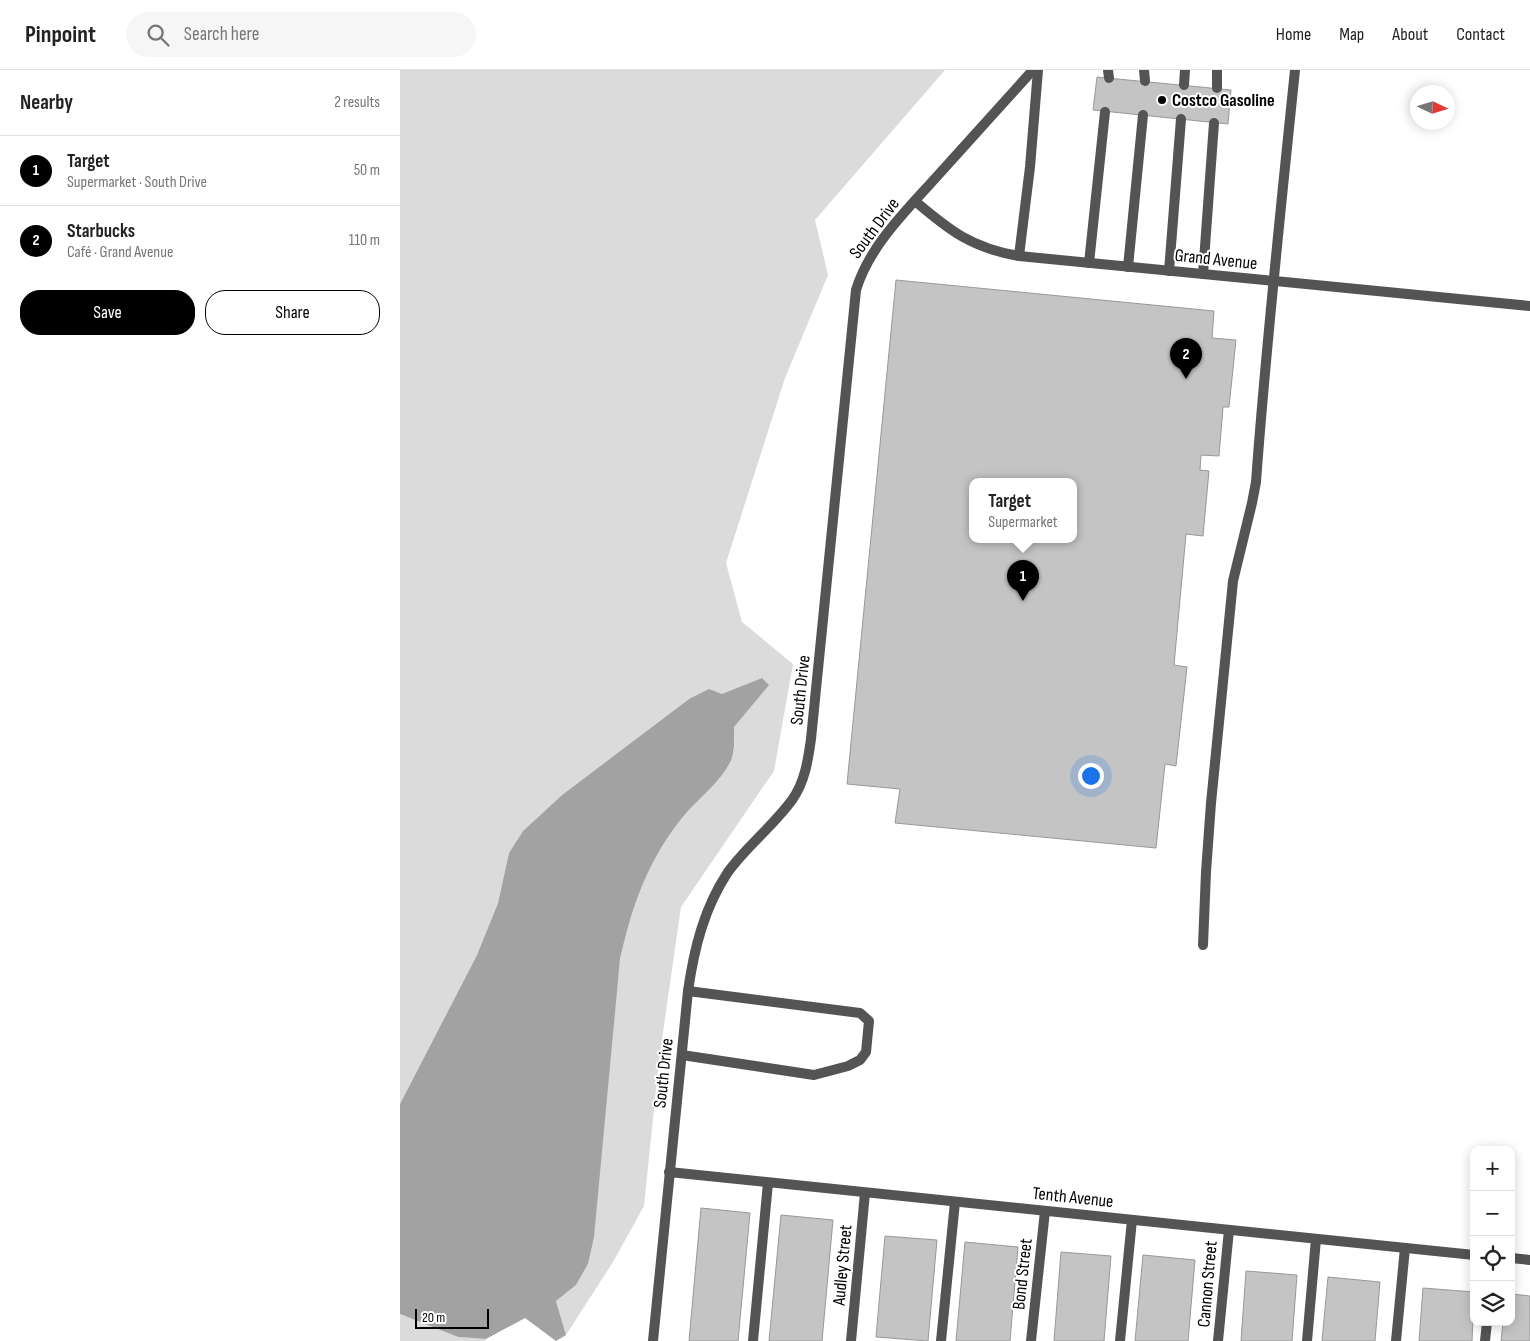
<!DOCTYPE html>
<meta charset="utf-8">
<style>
:root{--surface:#fff;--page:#f6f6f6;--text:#222;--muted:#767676;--line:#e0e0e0;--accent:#000}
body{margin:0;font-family:"Sofia Sans Condensed",sans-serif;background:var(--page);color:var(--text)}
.controls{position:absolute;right:15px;bottom:15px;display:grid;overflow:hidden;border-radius:10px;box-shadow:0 2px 12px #0003}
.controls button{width:45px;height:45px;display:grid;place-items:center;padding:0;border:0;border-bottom:1px solid var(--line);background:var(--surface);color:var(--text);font:25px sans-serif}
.compass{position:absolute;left:1010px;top:15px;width:45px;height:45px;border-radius:50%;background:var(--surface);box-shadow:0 2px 12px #0003;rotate:94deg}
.scale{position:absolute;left:15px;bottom:12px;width:74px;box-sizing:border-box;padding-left:5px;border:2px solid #000;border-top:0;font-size:14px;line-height:18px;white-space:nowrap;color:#000;-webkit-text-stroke:4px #fff;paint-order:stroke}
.you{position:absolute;left:690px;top:705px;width:18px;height:18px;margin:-12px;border:4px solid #fff;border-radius:50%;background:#1a73e8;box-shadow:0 0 0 8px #1a73e833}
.badge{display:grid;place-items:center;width:32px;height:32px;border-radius:50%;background:var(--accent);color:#fff;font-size:16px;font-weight:700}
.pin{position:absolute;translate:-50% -41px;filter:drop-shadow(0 1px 2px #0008)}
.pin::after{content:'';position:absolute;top:26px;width:18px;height:15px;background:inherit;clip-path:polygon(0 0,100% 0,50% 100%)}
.popup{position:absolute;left:569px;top:408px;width:108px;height:65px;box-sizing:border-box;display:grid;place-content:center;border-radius:10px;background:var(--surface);filter:drop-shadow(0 1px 4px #0005);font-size:16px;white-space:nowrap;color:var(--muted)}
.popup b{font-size:19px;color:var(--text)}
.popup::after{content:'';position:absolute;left:50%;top:100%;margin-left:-10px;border:10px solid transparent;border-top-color:var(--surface)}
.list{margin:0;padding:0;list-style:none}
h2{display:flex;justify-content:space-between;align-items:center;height:65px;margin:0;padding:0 20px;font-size:21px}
h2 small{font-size:16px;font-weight:400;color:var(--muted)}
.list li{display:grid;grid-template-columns:32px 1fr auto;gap:15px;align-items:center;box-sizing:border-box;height:70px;padding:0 20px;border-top:1px solid var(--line)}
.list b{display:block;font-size:19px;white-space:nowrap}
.list p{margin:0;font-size:16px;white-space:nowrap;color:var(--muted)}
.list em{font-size:16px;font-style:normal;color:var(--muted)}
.actions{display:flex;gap:10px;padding:15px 20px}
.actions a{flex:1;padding:11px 0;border:1px solid var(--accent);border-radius:20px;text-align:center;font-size:18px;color:var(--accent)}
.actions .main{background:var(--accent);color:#fff}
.icon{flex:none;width:28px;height:28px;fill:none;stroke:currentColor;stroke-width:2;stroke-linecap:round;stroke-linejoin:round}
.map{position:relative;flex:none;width:1130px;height:1271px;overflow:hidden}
header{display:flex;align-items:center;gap:30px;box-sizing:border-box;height:70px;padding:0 25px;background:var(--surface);border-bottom:1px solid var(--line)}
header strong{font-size:24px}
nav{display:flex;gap:28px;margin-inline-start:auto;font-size:18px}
.search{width:350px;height:45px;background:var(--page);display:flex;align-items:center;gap:12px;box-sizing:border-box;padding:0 18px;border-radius:28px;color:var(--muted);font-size:19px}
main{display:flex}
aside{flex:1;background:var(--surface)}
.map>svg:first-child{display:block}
</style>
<header>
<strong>Pinpoint</strong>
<div class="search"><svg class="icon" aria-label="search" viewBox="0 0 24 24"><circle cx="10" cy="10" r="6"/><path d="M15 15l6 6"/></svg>Search here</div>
<nav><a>Home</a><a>Map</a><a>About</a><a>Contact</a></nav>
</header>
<main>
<aside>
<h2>Nearby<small>2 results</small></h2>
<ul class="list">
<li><span class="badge">1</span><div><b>Target</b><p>Supermarket · South Drive</p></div><em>50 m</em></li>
<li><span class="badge">2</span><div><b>Starbucks</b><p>Café · Grand Avenue</p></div><em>110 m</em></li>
</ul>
<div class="actions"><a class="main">Save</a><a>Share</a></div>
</aside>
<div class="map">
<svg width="1130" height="1271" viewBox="0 0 1130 1271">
<rect width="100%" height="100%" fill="#fff"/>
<g fill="#dbdbdb">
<path d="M0 0H545L415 150 428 205 385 308 326 493 342 552 393 594 374 701 281 837 259 990 244 1136 213 1192 166 1265 156 1231 176 1215 188 1194 220 889C229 849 240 813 261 778 269 765 278 752 288 741 302 726 325 707 332 688 335 678 335 667 333 657L368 615 362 608 322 625 289 629 162 725 123 761 109 783 98 833 77 885 0 1034Z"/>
<polygon points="0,1244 58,1267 86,1269 85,1271 0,1271"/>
</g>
<path fill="#a2a2a2" d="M362 608 369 615 334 657C334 667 335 678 332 688 325 707 302 726 288 741 278 752 269 765 261 778 240 813 229 849 220 889L194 1167 188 1194 176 1215 156 1231 166 1265 156 1271 125 1248 86 1269 58 1267 0 1244V1034L77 885 98 833 109 783 123 761 162 725 289 629 309 619 322 624Z"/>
<g fill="#c4c4c4" stroke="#989898" fill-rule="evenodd">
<polygon points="697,7 831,20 828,54 693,40"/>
<path d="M496 210 814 241 812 268 836 270 829 337H823L819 386 801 385 800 400 809 401 803 466 786 464 774 595 787 597 776 696 765 694 756 778 495 753 500 719 447 714ZM573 412H673V470H573Z"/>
<polygon points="301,1138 350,1143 338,1271 289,1271"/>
<polygon points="381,1145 433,1150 422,1271 369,1271"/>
<polygon points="485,1166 537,1170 528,1271 476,1267"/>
<polygon points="565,1172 618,1177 610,1271 556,1271"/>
<polygon points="661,1182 711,1186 704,1271 654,1271"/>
<polygon points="743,1185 795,1190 788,1271 735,1271"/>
<polygon points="846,1201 897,1205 892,1271 841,1271"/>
<polygon points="928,1207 980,1212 975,1271 922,1271"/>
<polygon points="1023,1218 1074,1222 1072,1271 1019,1271"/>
<polygon points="1111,1224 1130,1226 1130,1271 1101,1271 1103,1252 1111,1252"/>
</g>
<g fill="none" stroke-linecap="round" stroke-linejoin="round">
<g stroke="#545454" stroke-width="10">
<polyline points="708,0 709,8"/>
<polyline points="744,0 745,11"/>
<polyline points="817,0 817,18"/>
<polyline points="784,15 785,0"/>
<polyline points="619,186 630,97 638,0"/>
<polyline points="689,193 705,42"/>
<polyline points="728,197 743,45"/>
<polyline points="769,201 781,49"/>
<polyline points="803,204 814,53"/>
<path d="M803 875 806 802 811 733 833 511 852 433 856 412C866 274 881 137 895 0"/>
<polyline points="282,985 414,1005 448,996 460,990 466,982 469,951 460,943 288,921"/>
<polyline points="353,1271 368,1113"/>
<polyline points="541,1271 555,1132"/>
<polyline points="720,1271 732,1150"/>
<polyline points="907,1271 916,1169"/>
<polyline points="1085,1271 1087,1252"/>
</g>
<g stroke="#545454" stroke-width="10">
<path d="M515 131C550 161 572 178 619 186L1130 236"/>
<polyline points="269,1102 1074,1185"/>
<polyline points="1111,1188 1130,1190"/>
<path d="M253 1271 288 921C294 879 304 838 328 802 347 776 373 756 392 730 405 712 408 690 411 669L456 220C470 174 509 138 540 103 571 69 602 34 633 0"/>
<polyline points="451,1271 465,1123"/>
<polyline points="631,1271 645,1141"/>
<polyline points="818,1271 829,1160"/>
<polyline points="996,1271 1005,1178"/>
</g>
</g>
<circle fill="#000" stroke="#fff" stroke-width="2" cx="762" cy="30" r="5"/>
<g text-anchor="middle" stroke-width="4" stroke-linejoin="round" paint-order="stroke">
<g font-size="18" font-weight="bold" fill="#000" stroke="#fff" text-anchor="start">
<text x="772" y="36">Costco Gasoline</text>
</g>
<g font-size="18" fill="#000" stroke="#fff">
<text transform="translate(474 158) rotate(-53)" y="6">South Drive</text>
<text transform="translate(816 189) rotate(6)" y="6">Grand Avenue</text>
<text transform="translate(400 620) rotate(-84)" y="6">South Drive</text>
<text transform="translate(263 1003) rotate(-84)" y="6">South Drive</text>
<text transform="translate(673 1127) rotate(6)" y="6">Tenth Avenue</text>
<text transform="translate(442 1195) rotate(-85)" y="6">Audley Street</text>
<text transform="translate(622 1204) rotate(-84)" y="6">Bond Street</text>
<text transform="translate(807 1214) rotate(-85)" y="6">Cannon Street</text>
</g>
</g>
</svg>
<div class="controls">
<button>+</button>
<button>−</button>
<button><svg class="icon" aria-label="locate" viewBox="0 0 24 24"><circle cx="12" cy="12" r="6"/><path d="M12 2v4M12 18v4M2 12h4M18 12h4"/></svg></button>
<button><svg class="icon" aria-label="layers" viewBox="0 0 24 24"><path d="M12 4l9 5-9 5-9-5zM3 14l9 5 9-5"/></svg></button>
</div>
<svg class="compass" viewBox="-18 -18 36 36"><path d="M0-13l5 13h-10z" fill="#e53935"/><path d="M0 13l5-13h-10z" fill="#767676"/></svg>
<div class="scale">20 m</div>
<div class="you"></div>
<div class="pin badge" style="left:623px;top:531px">1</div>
<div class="popup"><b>Target</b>Supermarket</div>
<div class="pin badge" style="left:786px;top:309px">2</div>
</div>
</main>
